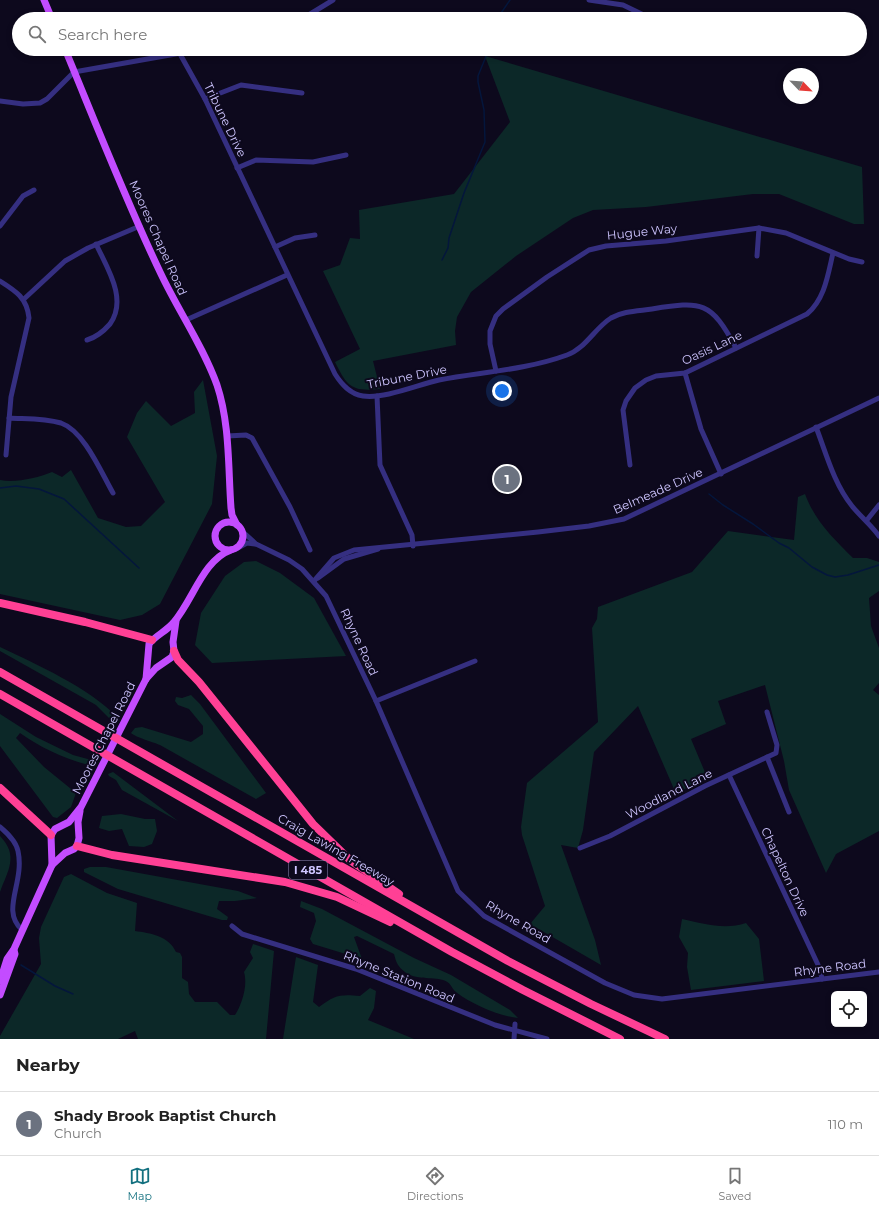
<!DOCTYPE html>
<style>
:root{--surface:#fff;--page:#f6f6f6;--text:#222;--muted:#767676;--line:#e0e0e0;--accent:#13707f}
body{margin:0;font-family:Montserrat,sans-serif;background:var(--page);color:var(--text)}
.controls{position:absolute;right:12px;bottom:12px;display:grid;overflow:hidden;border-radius:6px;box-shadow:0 2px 6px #0003}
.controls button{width:36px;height:36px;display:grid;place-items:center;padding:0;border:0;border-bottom:1px solid var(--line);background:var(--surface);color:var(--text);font:20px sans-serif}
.compass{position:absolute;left:783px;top:68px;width:36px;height:36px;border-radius:50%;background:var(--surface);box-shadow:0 2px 6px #0003;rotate:115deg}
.you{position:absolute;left:502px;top:391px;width:14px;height:14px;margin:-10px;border:3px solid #fff;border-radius:50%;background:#1a73e8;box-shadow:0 0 0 6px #1a73e833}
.badge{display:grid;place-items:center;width:26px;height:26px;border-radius:50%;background:var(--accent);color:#fff;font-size:13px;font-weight:700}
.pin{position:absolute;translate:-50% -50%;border:2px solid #fff;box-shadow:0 1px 4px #0006}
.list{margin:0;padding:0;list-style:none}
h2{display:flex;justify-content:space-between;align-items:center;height:52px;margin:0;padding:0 16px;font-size:17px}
h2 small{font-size:13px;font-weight:400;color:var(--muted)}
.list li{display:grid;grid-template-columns:26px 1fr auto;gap:12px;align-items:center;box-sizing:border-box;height:64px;padding:0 16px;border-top:1px solid var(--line)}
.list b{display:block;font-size:15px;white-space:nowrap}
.list p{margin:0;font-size:13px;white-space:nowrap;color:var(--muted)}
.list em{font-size:13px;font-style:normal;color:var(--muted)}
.icon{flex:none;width:22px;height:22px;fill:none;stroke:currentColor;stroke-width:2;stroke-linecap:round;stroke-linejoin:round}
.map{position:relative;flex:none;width:879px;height:1039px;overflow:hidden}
.search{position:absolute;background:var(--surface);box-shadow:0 2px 6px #0003;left:12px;right:12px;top:12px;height:44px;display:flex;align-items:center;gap:10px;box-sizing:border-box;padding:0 14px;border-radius:22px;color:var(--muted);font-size:15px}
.sheet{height:116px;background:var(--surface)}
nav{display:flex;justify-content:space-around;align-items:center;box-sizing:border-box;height:56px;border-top:1px solid var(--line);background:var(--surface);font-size:11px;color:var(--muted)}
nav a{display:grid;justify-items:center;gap:2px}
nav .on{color:var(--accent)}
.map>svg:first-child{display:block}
</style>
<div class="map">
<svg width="879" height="1039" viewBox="0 0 879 1039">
<rect width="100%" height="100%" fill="#0d091d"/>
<g fill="#0c2828">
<path d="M485 56 862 167 864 224H854L779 194H753L646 207 593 210 573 218 516 256 471 292 457 317 455 331 456 345 373 361 380 389C351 392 347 386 335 362L360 349 323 271 340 265 350 238 360 239 359 210 454 194 510 122Z"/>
<path d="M203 380 217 456 212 504 160 604 142 615 120 620 0 594V480C16 483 37 478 52 472L62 477 71 470 98 518 126 527 141 526 165 502 127 437 137 413 146 401 171 426 195 413 194 392Z"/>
<path d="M805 494C815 521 833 538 853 558H867L879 562V591L869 598 871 626 879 648V683L873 690 879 695V831L836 854 826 873 789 790 784 761 765 685 718 701 726 724 691 739 707 777 672 796 674 789 638 706 594 752 583 830 578 848 561 845 595 940 601 965 530 924 545 906 522 835 521 827 527 783 598 722 592 628 597 619 598 607 692 572 728 531 794 540 798 497Z"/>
<polygon points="256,561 280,573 314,598 346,656 212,663 195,645 201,613 225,576 244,562"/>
<path d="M0 647C36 664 89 688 116 716L112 721 96 705 0 651Z"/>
<path d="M191 695 200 704 266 793 256 799 160 745C153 742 135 737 131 733L135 728 142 727 191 742 203 734V726L189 709 178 705 175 701 176 697 182 698Z"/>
<path d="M0 714 36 737 73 755 95 761 92 766C65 759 43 749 20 733L16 738 44 767 76 793 71 807 57 818 53 817 0 746Z"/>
<polygon points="113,772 178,821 122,790 116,780 109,776 108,774"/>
<polygon points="121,814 145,819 155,819 157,831 152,844 144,847 129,846 122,829 109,831 99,828 102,816"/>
<path d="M0 836C19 856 8 870 0 892Z"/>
<polygon points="90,867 106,867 238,891 257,898 235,901 219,901 217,909 228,917 227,920 222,920 118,889 84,872 84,869"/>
<path d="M71 874 107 893 137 903 135 931C150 933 169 936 176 952L180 953 182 957V978L188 982 189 994 195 1002H217L230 1015H235C242 1004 248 985 244 972L253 958 250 952 253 944 274 951 266 1039H138L135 1031 118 1039H0V1036L41 964 39 938 41 927 64 877Z"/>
<path d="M301 901 322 909 414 958 451 975 510 1010 518 1018C499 1016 471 1004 456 992 451 988 451 982 443 980 432 977 415 980 405 972 398 967 396 962 394 954L357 936 354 937 362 959 313 944 310 939 316 921 314 913 300 907Z"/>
<path d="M682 919C704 924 725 930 746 923L759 939 764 981 691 990 687 967 688 953 679 937Z"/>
<path d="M296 957 318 965 313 1002 319 1007C335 995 340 994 360 996L370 988 376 991 374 1008 368 1020 414 1039H283Z"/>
</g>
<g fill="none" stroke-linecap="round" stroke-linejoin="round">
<g stroke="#04163c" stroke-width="1.5">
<polyline points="497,19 510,0"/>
<polyline points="442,260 448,248 449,238 464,193 485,142 484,110 478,82 478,76 489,49"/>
<polyline points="0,488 16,486 39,489 64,499 139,568"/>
<polyline points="709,494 723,505 753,524 779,543 789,548 812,567 827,575 835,577 848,575 879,565"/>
<polyline points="21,965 55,986 73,994"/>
</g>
<g stroke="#352f81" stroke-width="5">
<polyline points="589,0 623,5 652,19"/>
<polyline points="302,19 333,0"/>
<path d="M180 54 205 99 335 374C342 385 350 394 363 396 385 399 417 385 439 380 481 372 526 370 567 355 585 349 595 328 611 318 623 311 638 311 652 309 702 301 711 301 736 348"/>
<polyline points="205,99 241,85 302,93"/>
<polyline points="0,101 23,104 40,103 47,99 74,72 204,49"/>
<polyline points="237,168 256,160 313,162 346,155"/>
<polyline points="0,226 23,196 34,190"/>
<polyline points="275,247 295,238 315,235"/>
<polyline points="757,256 759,228"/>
<path d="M0 281C16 291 27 298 29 318L11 397 6 455"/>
<polyline points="24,299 65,261 88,248 140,226"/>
<polyline points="186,320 287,275"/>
<path d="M87 340C97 337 103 332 110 324 128 299 107 268 96 244"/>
<polyline points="496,371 490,344 490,331 496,316 503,309 547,277 589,250 606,246 666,241 759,228 786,233 849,259 862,262"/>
<polyline points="685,373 701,429 721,474"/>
<polyline points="377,396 380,465 412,535 413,546"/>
<path d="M9 418C25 419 44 418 61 423 84 431 101 472 113 493"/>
<path d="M816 427C826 453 834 484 852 506 860 516 871 525 879 536"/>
<polyline points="227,436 246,435 252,438 290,507 310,550"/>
<path d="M630 465 623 410 626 401 635 388 646 380 656 376 685 373 807 314C825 299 828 274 833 253"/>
<polyline points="867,520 879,505"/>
<polyline points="243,532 256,544 289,560 302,569 326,596 376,701 458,891 484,916 605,983 634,995 662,999 879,972"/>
<polyline points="236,549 247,543 255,544"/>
<polyline points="318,578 344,559 378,549"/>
<polyline points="314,581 334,558 354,550 538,532 589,526 624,519 879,398"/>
<polyline points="376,701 475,661"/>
<polyline points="767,757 789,812"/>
<polyline points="729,775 820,969 822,979"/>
<path d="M0 827C7 833 16 841 18 851 25 883 0 910 22 930"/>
<polyline points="580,848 610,836 705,786 776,753 777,745 767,712"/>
<polyline points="232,926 242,934 356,969 495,1025 547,1039"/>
<polyline points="514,1039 515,1024"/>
</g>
<g stroke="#c34cff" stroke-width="7">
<polyline points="44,0 52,19"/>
<path d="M65 49C96 124 126 201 161 274 179 312 203 346 217 385 230 424 228 467 231 508L232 515 237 525"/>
<circle cx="229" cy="536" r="14"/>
<path d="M146 679 149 644C156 635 167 631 174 622 193 600 203 560 231 550"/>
<polyline points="52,865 51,835 55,829 69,822 81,807 146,679 156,668 172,657 174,651 173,642 176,621"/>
<polyline points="0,981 7,959 14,949 52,865 65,853 74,849 77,846 79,838 78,822 80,811"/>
<polyline points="0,995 15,954 14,950"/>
</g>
<g stroke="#ff4095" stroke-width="8">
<polyline points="0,603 85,622 152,640"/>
<polyline points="174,651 178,660 199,682 313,824 350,860 399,894"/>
<polyline points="0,672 508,961 591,1004 665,1039"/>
<polyline points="0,694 452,952 523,990 620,1039"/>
<polyline points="0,788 51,835"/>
<polyline points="77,846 112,855 285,882 337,897 390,922"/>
</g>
</g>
<g text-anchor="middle" stroke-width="4" stroke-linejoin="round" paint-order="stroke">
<rect fill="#0d091d" stroke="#948dbb" stroke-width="1" x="289" y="861" width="38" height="18" rx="3"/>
<g font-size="11" font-weight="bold" fill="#cec5ff">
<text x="308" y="874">I 485</text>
</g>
<g font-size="12" fill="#cec5ff" stroke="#0d091d">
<text transform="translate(225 120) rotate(64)" y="4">Tribune Drive</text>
<text transform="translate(642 232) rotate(-6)" y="4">Hugue Way</text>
<text transform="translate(158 238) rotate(66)" y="4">Moores Chapel Road</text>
<text transform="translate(712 348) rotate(-25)" y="4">Oasis Lane</text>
<text transform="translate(407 377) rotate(-11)" y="4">Tribune Drive</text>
<text transform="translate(658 491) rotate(-24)" y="4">Belmeade Drive</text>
<text transform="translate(359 642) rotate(65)" y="4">Rhyne Road</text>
<text transform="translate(104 738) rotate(-63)" y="4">Moores Chapel Road</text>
<text transform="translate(669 794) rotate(-27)" y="4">Woodland Lane</text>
<text transform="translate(336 850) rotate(30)" y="4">Craig Lawing Freeway</text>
<text transform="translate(785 872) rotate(65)" y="4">Chapelton Drive</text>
<text transform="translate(518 922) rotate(30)" y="4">Rhyne Road</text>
<text transform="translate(830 968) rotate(-7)" y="4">Rhyne Road</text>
<text transform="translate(399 977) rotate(22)" y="4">Rhyne Station Road</text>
</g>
</g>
</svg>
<div class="controls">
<button><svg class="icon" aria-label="locate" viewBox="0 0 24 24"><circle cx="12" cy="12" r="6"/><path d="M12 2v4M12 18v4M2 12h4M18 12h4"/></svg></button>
</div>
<svg class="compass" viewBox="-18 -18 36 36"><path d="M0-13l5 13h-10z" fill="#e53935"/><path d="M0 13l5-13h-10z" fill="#767676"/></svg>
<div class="you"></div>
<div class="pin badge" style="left:507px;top:479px;background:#6b7280">1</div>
<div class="search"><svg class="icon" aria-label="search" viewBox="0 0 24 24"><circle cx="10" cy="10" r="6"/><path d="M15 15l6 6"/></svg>Search here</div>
</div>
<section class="sheet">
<h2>Nearby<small></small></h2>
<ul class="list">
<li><span class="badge" style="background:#6b7280">1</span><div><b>Shady Brook Baptist Church</b><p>Church</p></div><em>110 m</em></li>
</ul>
</section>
<nav>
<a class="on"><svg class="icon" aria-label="map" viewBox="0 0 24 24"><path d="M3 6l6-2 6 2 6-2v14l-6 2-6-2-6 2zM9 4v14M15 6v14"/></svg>Map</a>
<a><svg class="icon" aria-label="directions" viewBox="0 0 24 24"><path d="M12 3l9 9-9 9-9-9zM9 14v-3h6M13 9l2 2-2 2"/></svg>Directions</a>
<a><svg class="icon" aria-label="saved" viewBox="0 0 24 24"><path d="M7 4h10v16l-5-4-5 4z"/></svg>Saved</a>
</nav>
